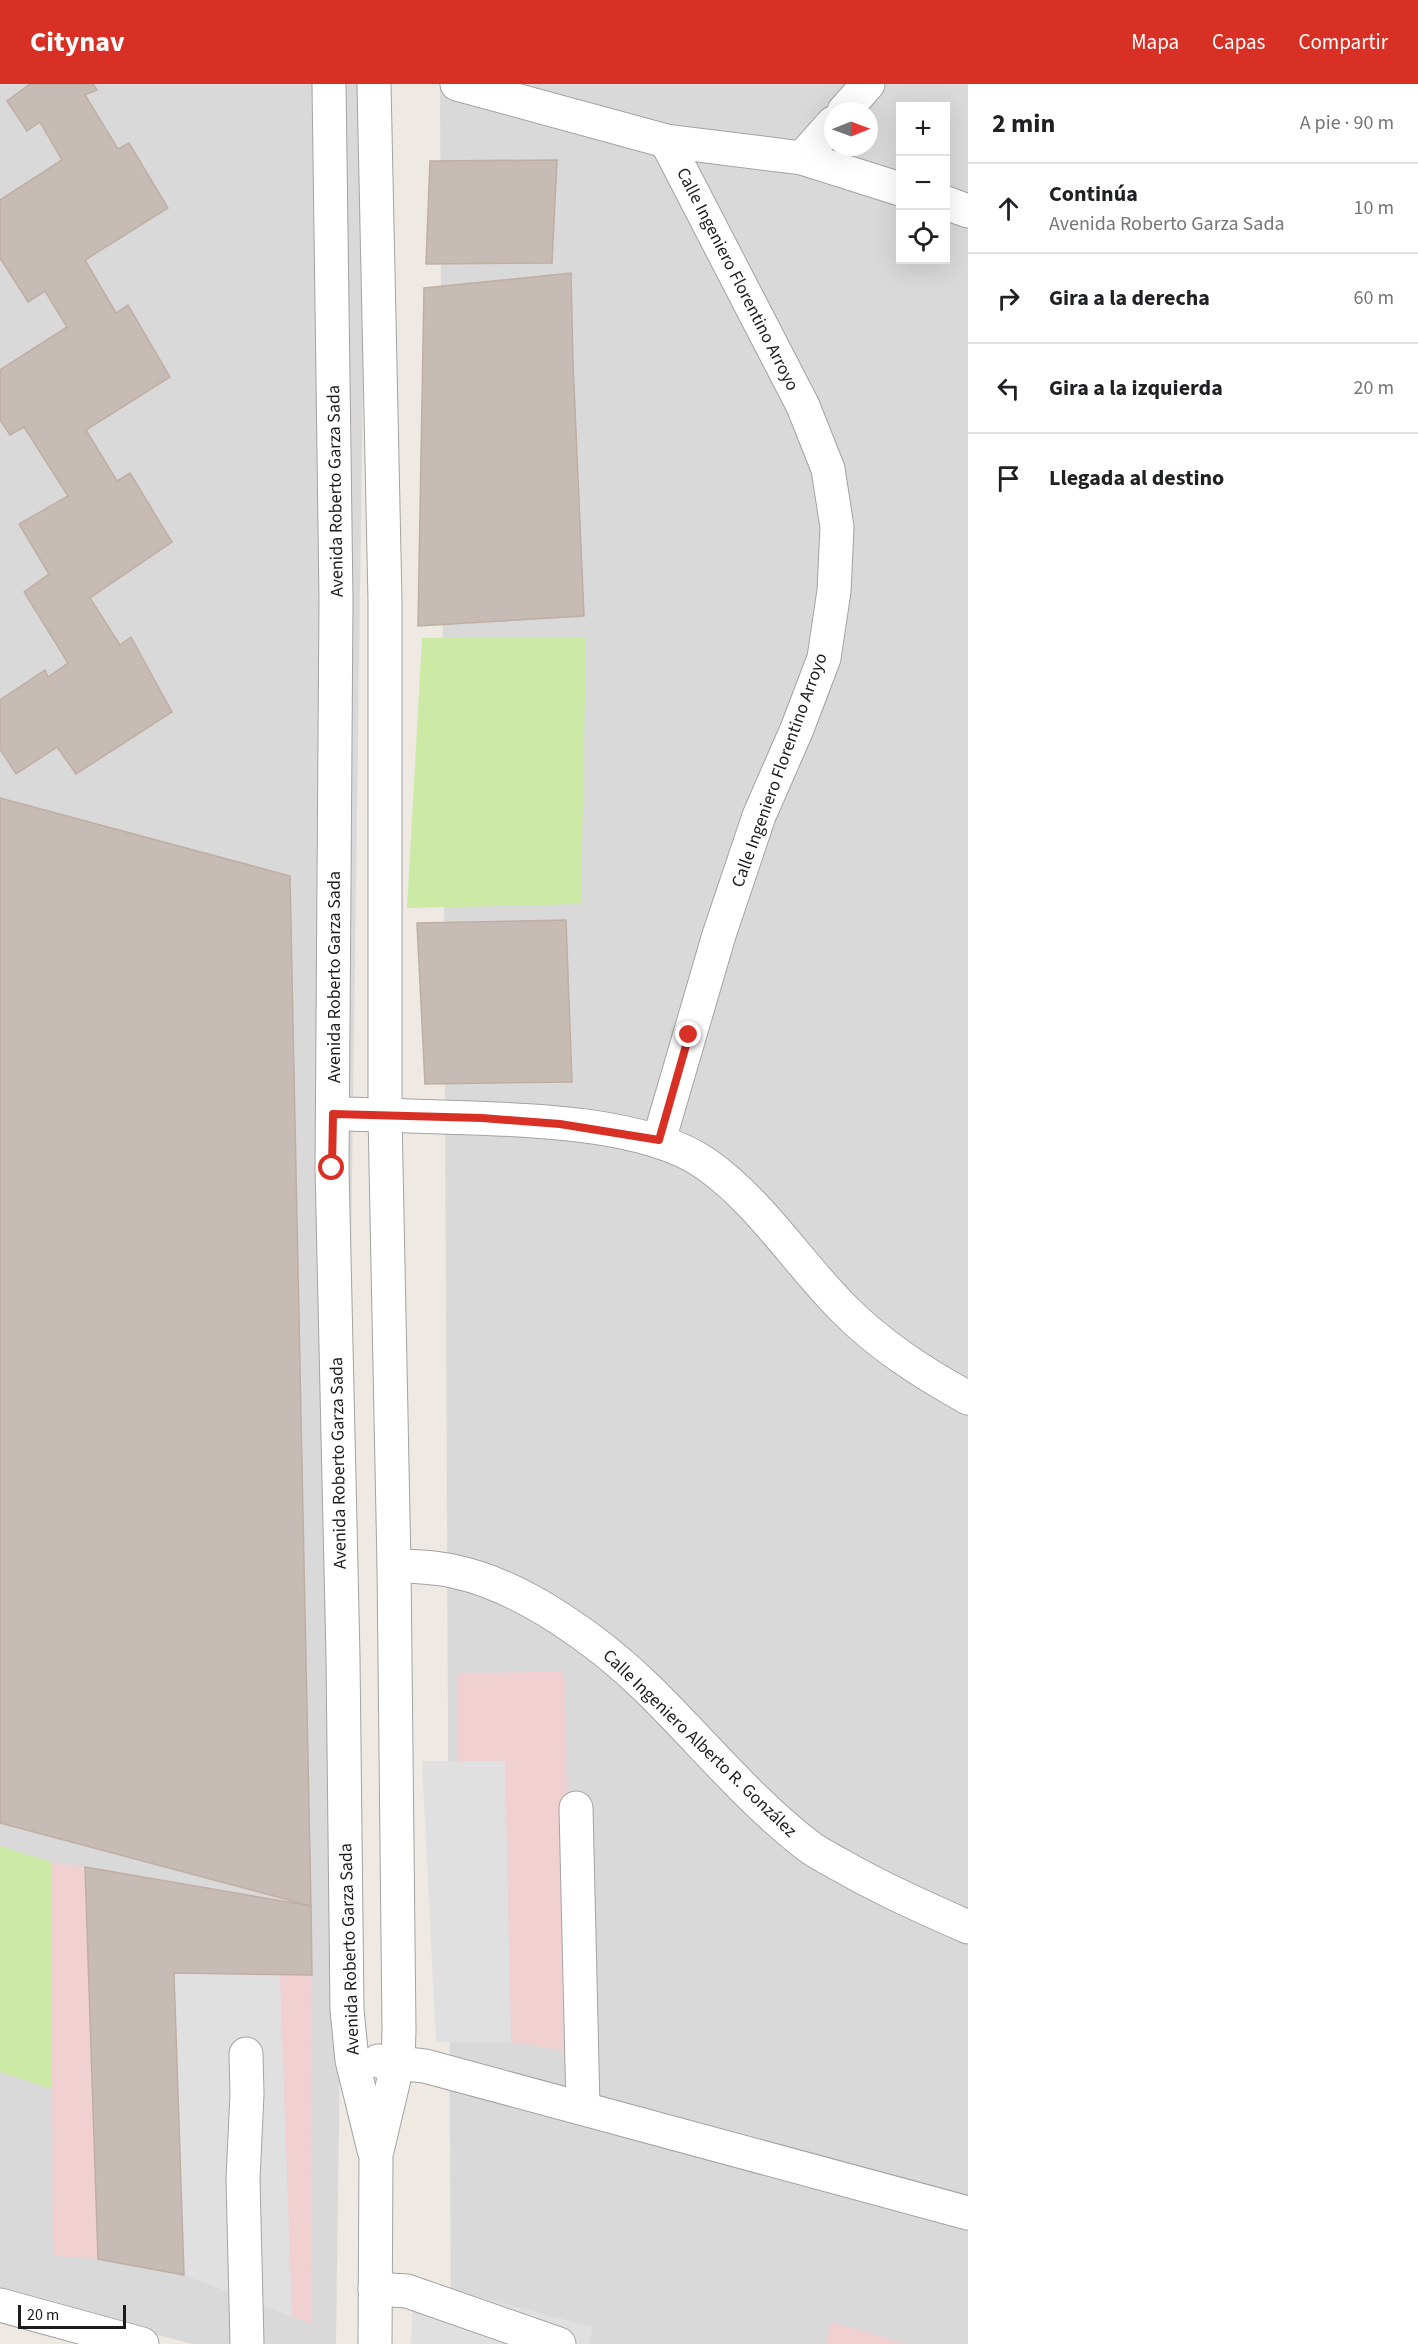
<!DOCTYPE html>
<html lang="es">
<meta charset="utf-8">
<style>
:root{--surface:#fff;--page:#f2f2f2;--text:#202124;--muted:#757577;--line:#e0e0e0;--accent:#d93025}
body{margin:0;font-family:"Source Sans 3",sans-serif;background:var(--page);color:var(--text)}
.controls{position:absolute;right:18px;top:18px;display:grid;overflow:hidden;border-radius:0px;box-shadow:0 6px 24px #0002}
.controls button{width:54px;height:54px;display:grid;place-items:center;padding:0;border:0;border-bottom:2px solid var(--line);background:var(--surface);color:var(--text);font:30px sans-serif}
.compass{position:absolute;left:824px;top:18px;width:54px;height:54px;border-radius:50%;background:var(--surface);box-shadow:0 6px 24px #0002;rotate:89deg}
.scale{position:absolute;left:18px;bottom:15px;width:108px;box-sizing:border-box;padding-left:6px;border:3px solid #1c1c1c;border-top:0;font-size:16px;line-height:21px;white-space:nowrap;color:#1c1c1c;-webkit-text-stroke:4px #fff;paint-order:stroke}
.stop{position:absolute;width:18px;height:18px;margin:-14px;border:4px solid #d93025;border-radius:50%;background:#fff}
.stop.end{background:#d93025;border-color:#fff;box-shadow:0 2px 6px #0008}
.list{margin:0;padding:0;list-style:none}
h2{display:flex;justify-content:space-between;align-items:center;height:78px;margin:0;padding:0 24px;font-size:26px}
h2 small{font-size:20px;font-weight:400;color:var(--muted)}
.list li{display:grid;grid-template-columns:39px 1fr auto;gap:18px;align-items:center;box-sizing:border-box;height:90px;padding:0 24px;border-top:2px solid var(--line)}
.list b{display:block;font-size:22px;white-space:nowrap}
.list p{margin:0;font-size:20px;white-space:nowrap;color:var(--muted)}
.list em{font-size:20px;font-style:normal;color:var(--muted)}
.icon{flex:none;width:33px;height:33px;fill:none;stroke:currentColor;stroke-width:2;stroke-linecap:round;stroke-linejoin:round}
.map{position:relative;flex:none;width:968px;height:2260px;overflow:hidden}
header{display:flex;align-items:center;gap:36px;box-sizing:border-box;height:84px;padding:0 30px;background:var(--accent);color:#fff}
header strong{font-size:28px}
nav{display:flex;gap:33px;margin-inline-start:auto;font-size:21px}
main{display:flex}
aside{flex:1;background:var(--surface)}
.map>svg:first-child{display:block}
</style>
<header>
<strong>Citynav</strong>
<nav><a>Mapa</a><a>Capas</a><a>Compartir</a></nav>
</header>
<main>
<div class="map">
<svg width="968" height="2260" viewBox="0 0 968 2260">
<rect width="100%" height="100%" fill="#eee9e2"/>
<g fill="#dad9d9" fill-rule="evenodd">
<polygon points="0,0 367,0 336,2260 193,2260 0,2212"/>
<path d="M440 0H968V2260H451ZM900 22H946V176H900ZM833 27H869V63H833Z"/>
</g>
<g fill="#f0d0d1">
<polygon points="564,1587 573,1968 511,1958 505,1677 458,1677 457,1590"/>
<polygon points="51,1778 311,1822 312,2240 184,2191 98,2175 53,2172"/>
<polygon points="831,2238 907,2260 826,2260"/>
</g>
<g fill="#cceaa6">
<polygon points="422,554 586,554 581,820 407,824"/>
<polygon points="0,1762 51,1778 52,2005 0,1988"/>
</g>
<g fill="#e0e0e0">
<polygon points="422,1677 505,1677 511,1958 436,1958"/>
<polygon points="174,1889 280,1891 292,2233 184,2191"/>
<polygon points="414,2196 593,2243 589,2260 411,2260"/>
</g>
<g fill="#c6bbb5" stroke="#c0aea4" stroke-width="1.5">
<polygon points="30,0 93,0 97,6 85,11 118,65 129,59 168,124 85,176 116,229 128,221 170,293 86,346 117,397 130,389 172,458 90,514 120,561 131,553 172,628 76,690 57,663 16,690 0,665 0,616 45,586 48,593 68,579 24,508 49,490 19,440 68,412 24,343 10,351 0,336 0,286 67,243 45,207 28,218 0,174 0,116 62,76 40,38 27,47 7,17"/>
<polygon points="557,76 552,179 426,180 430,77"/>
<polygon points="571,189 573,279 584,532 418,542 424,204"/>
<polygon points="0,714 290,792 311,1822 0,1739"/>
<polygon points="566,836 572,998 425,1000 417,839"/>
<polygon points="85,1783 311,1822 312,1891 174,1889 184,2191 98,2175"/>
</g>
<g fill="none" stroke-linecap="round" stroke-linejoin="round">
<g stroke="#a3a3a3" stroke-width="35">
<g id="minor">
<polyline points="329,0 336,516 332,1084 343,1573 347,1926 352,1976 374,2066"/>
<polyline points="374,0 385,517 385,1031 394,1482 399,1946 398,1978 376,2071 375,2260"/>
<polyline points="457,0 666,57 802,74 900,105"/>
<polyline points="844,27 868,0"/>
<polyline points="802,74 833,39"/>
<polyline points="946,119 968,127"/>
<path d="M333 1030C369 1030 405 1032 441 1033 516 1035 645 1037 706 1080 760 1118 797 1178 843 1224 879 1261 923 1289 968 1314"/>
<polyline points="659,1056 719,851 759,732 797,645 824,574 834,507 837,443 828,385 803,322 666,57"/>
<path d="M394 1482C415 1482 436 1483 457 1488 524 1503 599 1557 648 1605 701 1657 748 1715 807 1761 817 1769 830 1775 842 1782 882 1805 925 1824 968 1843"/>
<polyline points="576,1724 583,2023"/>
<polyline points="246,1970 247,2010 243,2095 247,2260"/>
<polyline points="378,1977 425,1982 968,2129"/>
<polyline points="375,2205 407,2207 559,2260"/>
<polyline points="0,2221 142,2260"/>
</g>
</g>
<use href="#minor" stroke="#fff" stroke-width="33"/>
</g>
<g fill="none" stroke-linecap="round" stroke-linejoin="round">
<polyline stroke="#d93025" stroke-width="8" points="332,1084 333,1030 482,1034 560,1040 659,1056 689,951"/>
</g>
<g text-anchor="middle" stroke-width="6" stroke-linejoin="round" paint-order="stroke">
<g font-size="18" fill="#1c1c1c" stroke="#fff">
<text transform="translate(738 195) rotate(63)" y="6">Calle Ingeniero Florentino Arroyo</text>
<text transform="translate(335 407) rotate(-91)" y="6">Avenida Roberto Garza Sada</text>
<text transform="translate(779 686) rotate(-70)" y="6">Calle Ingeniero Florentino Arroyo</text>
<text transform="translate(334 893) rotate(-90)" y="6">Avenida Roberto Garza Sada</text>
<text transform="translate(338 1379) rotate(-91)" y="6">Avenida Roberto Garza Sada</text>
<text transform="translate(700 1659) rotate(44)" y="6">Calle Ingeniero Alberto R. González</text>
<text transform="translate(349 1865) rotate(-92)" y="6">Avenida Roberto Garza Sada</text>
</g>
</g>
</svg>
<div class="controls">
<button>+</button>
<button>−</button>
<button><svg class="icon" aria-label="locate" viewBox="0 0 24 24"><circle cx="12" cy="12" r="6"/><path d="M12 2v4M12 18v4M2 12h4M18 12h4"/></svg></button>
</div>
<svg class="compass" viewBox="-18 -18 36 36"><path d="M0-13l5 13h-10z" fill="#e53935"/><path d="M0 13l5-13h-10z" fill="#757577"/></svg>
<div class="scale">20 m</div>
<div class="stop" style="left:332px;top:1084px"></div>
<div class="stop end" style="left:689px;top:951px"></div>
</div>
<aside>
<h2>2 min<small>A pie · 90 m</small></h2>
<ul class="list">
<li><svg class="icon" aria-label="ahead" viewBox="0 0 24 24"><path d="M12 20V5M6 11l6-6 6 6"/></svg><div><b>Continúa</b><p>Avenida Roberto Garza Sada</p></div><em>10 m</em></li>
<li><svg class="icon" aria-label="right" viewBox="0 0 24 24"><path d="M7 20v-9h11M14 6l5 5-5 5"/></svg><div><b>Gira a la derecha</b></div><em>60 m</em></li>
<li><svg class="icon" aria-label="left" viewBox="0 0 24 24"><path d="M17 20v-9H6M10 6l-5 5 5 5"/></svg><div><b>Gira a la izquierda</b></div><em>20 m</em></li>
<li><svg class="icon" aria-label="arrive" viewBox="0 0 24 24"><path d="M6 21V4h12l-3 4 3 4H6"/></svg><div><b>Llegada al destino</b></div></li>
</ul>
</aside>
</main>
